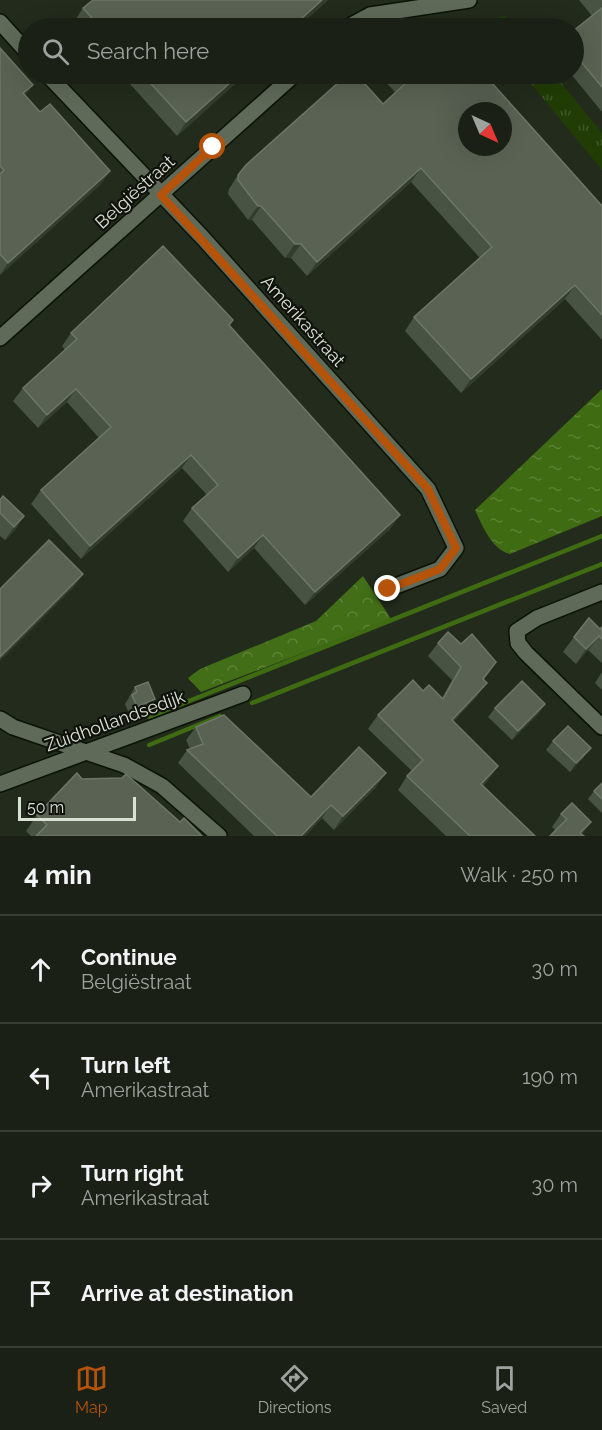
<!DOCTYPE html>
<meta charset="utf-8">
<style>
:root{--surface:#1a2015;--page:#23281e;--text:#f1f3f6;--muted:#9fa3a0;--line:#383e34;--accent:#b45309}
body{margin:0;font-family:Raleway,sans-serif;background:var(--page);color:var(--text)}
.compass{position:absolute;left:458px;top:102px;width:54px;height:54px;border-radius:50%;background:var(--surface);box-shadow:0 6px 24px #0002;rotate:136deg}
.scale{position:absolute;left:18px;bottom:15px;width:118px;box-sizing:border-box;padding-left:6px;border:3px solid #dae0d6;border-top:0;font-size:16px;line-height:21px;white-space:nowrap;color:#dae0d6;-webkit-text-stroke:4px #0e120b;paint-order:stroke}
.stop{position:absolute;width:18px;height:18px;margin:-14px;border:4px solid #b45309;border-radius:50%;background:#fff}
.stop.end{background:#b45309;border-color:#fff;box-shadow:0 2px 6px #0008}
.list{margin:0;padding:0;list-style:none}
h2{display:flex;justify-content:space-between;align-items:center;height:78px;margin:0;padding:0 24px;font-size:26px}
h2 small{font-size:20px;font-weight:400;color:var(--muted)}
.list li{display:grid;grid-template-columns:39px 1fr auto;gap:18px;align-items:center;box-sizing:border-box;height:108px;padding:0 24px;border-top:2px solid var(--line)}
.list b{display:block;font-size:22px;white-space:nowrap}
.list p{margin:0;font-size:20px;white-space:nowrap;color:var(--muted)}
.list em{font-size:20px;font-style:normal;color:var(--muted)}
.icon{flex:none;width:33px;height:33px;fill:none;stroke:currentColor;stroke-width:2;stroke-linecap:round;stroke-linejoin:round}
.map{position:relative;flex:none;width:602px;height:836px;overflow:hidden}
.search{position:absolute;background:var(--surface);box-shadow:0 6px 24px #0002;left:18px;right:18px;top:18px;height:66px;display:flex;align-items:center;gap:15px;box-sizing:border-box;padding:0 21px;border-radius:33px;color:var(--muted);font-size:22px}
.sheet{height:510px;background:var(--surface)}
nav{display:flex;justify-content:space-around;align-items:center;box-sizing:border-box;height:84px;border-top:2px solid var(--line);background:var(--surface);font-size:16px;color:var(--muted)}
nav a{display:grid;justify-items:center;gap:3px}
nav .on{color:var(--accent)}
.map>svg:first-child{display:block}
</style>
<div class="map">
<svg width="602" height="836" viewBox="0 0 602 836">
<defs>
<pattern id="grass-tufts" width="24" height="20" patternUnits="userSpaceOnUse" patternTransform="scale(1.5)"><rect width="24" height="20" fill="#213d05"/><path d="M3 7l-1-3M5 7V3M7 7l1-3M15 17l-1-3M17 17v-4M19 17l1-3" fill="none" stroke="#415929"/></pattern>
<pattern id="forest-crowns" width="20" height="18" patternUnits="userSpaceOnUse" patternTransform="scale(1.5)"><rect width="20" height="18" fill="#426e17"/><path d="M2 6a3 3 0 1 1 6 0M12 15a3 3 0 1 1 6 0" fill="none" stroke="#5d8238"/></pattern>
<pattern id="water-ripples" width="26" height="14" patternUnits="userSpaceOnUse" patternTransform="scale(1.5)"><rect width="26" height="14" fill="#3f6b13"/><path d="M2 4q2-2 4 0t4 0M15 11q2-2 4 0t4 0" fill="none" stroke="#5a8035"/></pattern>
</defs>
<rect width="100%" height="100%" fill="#222b1c"/>
<g fill="url(#grass-tufts)">
<polygon points="505,16 516,28 486,28 481,22"/>
<polygon points="523,74 554,74 602,133 602,170"/>
</g>
<polygon fill="url(#forest-crowns)" points="363,576 391,619 201,692 188,678 200,669 316,621"/>
<path fill="url(#water-ripples)" d="M602 389V516L510 554C492 550 482 525 475 510Z"/>
<g fill="none" stroke-linecap="round" stroke-linejoin="round">
<g stroke="#3f6b13" stroke-width="4.5">
<polyline points="252,703 602,564"/>
<polyline points="149,717 602,536"/>
<polyline points="149,745 220,716"/>
</g>
<g stroke="#0b1306" stroke-width="18">
<g id="street">
<polyline points="0,22 28,53"/>
<polyline points="47,74 203,238 428,489 456,548 440,569 388,589"/>
<polyline points="602,592 537,618 517,631 518,643 526,653 602,727"/>
<polyline points="0,784 243,694"/>
</g>
</g>
<g stroke="#0b1306" stroke-width="18">
<g id="secondary">
<polyline points="346,28 370,15 469,0"/>
<polyline points="0,338 295,74"/>
<polyline points="0,719 13,727 124,765 162,786 219,836"/>
</g>
</g>
<use href="#street" stroke="#606a59" stroke-width="15"/>
<use href="#secondary" stroke="#606a59" stroke-width="15"/>
</g>
<g fill="#495343">
<polygon points="328,0 296,28 80,28 74,22 83,8"/>
<polygon points="579,0 602,0 602,112 571,74 573,74 573,31 592,16"/>
<polygon points="0,48 33,85 25,95 40,112 110,171 100,185 0,275"/>
<polygon points="121,74 246,74 177,136"/>
<polygon points="378,74 484,74 602,206 602,340 565,299 461,393 405,331 414,317 480,258 411,182 307,276 291,258 285,258 252,220 248,220 228,194 229,189 238,175 383,104 395,92"/>
<polygon points="230,326 400,515 390,529 305,605 254,548 228,572 183,521 192,508 207,495 182,468 81,559 31,504 41,490 99,438 67,402 38,428 13,401 23,388 65,350 62,346 71,333"/>
<polygon points="0,500 24,516 15,530 5,540 0,536"/>
<polygon points="602,627 602,663 588,650 576,664 563,652 574,637 600,629"/>
<polygon points="438,643 484,679 477,696 453,722 498,766 488,780 483,786 535,836 446,836 398,790 407,776 412,771 368,729 378,715 442,698 452,680 428,656"/>
<polygon points="602,672 602,690 595,683"/>
<polygon points="135,687 155,699 149,708 130,716 125,704 129,698 129,697"/>
<polygon points="495,708 539,713 512,740 488,717"/>
<polygon points="196,727 311,797 376,787 334,830 322,818 305,836 254,836 178,763 187,750 190,749 186,740"/>
<polygon points="553,741 584,757 570,772 546,750"/>
<polygon points="82,779 180,822 202,836 31,836 26,831 37,815"/>
<polygon points="602,783 602,813 588,799 594,791"/>
<polygon points="561,814 582,835 555,830 552,827"/>
</g>
<g fill="#333c2d">
<polygon points="322,0 328,0 296,28 291,28"/>
<polygon points="240,74 246,74 177,136 186,122"/>
<polygon points="33,85 23,99 23,93"/>
<polygon points="421,168 411,182 307,276 317,262"/>
<polygon points="110,171 100,185 0,275 8,263"/>
<polygon points="258,206 261,206 252,220 248,220"/>
<polygon points="295,244 301,244 291,258 285,258"/>
<polygon points="575,285 565,299 461,393 471,379"/>
<polygon points="76,389 67,402 38,428 47,415"/>
<polygon points="191,455 182,468 81,559 90,546"/>
<polygon points="400,515 390,529 305,605 315,592"/>
<polygon points="24,516 15,530 5,540 14,527"/>
<polygon points="263,535 254,548 228,572 238,558"/>
<polygon points="83,574 74,587 0,661 0,657"/>
<polygon points="599,636 588,650 576,664 586,649"/>
<polygon points="487,683 477,696 442,734 452,720"/>
<polygon points="155,699 149,708 130,716 137,707"/>
<polygon points="545,704 539,713 512,740 518,731"/>
<polygon points="591,748 584,757 570,772 576,763"/>
<polygon points="498,766 488,780 471,797 481,784"/>
<polygon points="386,773 376,787 334,830 343,816"/>
<polygon points="331,805 322,818 305,836 301,836"/>
<polygon points="591,822 581,836 580,833"/>
</g>
<g fill="#596253" stroke="#6d7667" stroke-width="1.5" fill-rule="evenodd">
<polygon points="93,0 322,0 291,28 101,28 83,8"/>
<polygon points="602,8 602,87 573,52 573,31"/>
<polygon points="0,48 33,85 23,93 40,112 50,104 110,171 8,263 0,254 0,174 4,170 0,166"/>
<polygon points="142,74 240,74 186,122"/>
<path d="M348 74H356L383 104 408 81 401 74H484L602 206V315L575 285 471 379 414 317 492 247 421 168 317 262 301 244H295L261 206H258L238 180V175L246 165ZM467 111H503V147H467Z"/>
<polygon points="163,246 233,320 229,325 400,515 315,592 263,535 238,558 192,508 218,485 191,455 90,546 41,490 111,427 76,389 47,415 23,388 77,339 71,333"/>
<polygon points="3,496 24,516 14,527 0,513 0,500"/>
<polygon points="49,540 83,574 0,657 0,589"/>
<polygon points="589,618 600,629 602,627 602,639 599,636 586,649 574,637"/>
<polygon points="448,632 461,644 472,634 496,662 483,679 487,683 452,720 498,766 481,784 535,836 470,836 407,776 423,760 378,715 413,680 423,691 429,685 443,699 461,667 438,643"/>
<polygon points="522,681 545,704 518,731 495,708"/>
<polygon points="148,682 155,699 137,707 132,695 137,692 135,687"/>
<polygon points="224,715 311,797 359,747 386,773 343,816 331,805 301,836 277,836 187,750 203,744 196,727"/>
<polygon points="568,726 591,748 576,763 553,741"/>
<polygon points="77,773 82,779 122,778 126,774 180,822 184,818 202,836 36,836 47,825 37,815"/>
<polygon points="602,783 602,799 594,791"/>
<polygon points="572,803 591,822 580,833 584,836 550,836 567,819 561,814"/>
</g>
<g fill="none" stroke-linecap="round" stroke-linejoin="round">
<polyline stroke="#b45309" stroke-width="8" points="213,147 161,195 428,489 456,548 440,569 388,589"/>
</g>
<g text-anchor="middle" stroke-width="4.5" stroke-linejoin="round" paint-order="stroke">
<g font-size="18" fill="#dae0d6" stroke="#0e120b">
<text transform="translate(135 192) rotate(-42)" y="6">Belgiëstraat</text>
<text transform="translate(303 321) rotate(48)" y="6">Amerikastraat</text>
<text transform="translate(115 721) rotate(-20)" y="6">Zuidhollandsedijk</text>
</g>
</g>
</svg>
<svg class="compass" viewBox="-18 -18 36 36"><path d="M0-13l5 13h-10z" fill="#e53935"/><path d="M0 13l5-13h-10z" fill="#9fa3a0"/></svg>
<div class="scale">50 m</div>
<div class="stop" style="left:213px;top:147px"></div>
<div class="stop end" style="left:388px;top:589px"></div>
<div class="search"><svg class="icon" aria-label="search" viewBox="0 0 24 24"><circle cx="10" cy="10" r="6"/><path d="M15 15l6 6"/></svg>Search here</div>
</div>
<section class="sheet">
<h2>4 min<small>Walk · 250 m</small></h2>
<ul class="list">
<li><svg class="icon" aria-label="ahead" viewBox="0 0 24 24"><path d="M12 20V5M6 11l6-6 6 6"/></svg><div><b>Continue</b><p>Belgiëstraat</p></div><em>30 m</em></li>
<li><svg class="icon" aria-label="left" viewBox="0 0 24 24"><path d="M17 20v-9H6M10 6l-5 5 5 5"/></svg><div><b>Turn left</b><p>Amerikastraat</p></div><em>190 m</em></li>
<li><svg class="icon" aria-label="right" viewBox="0 0 24 24"><path d="M7 20v-9h11M14 6l5 5-5 5"/></svg><div><b>Turn right</b><p>Amerikastraat</p></div><em>30 m</em></li>
<li><svg class="icon" aria-label="arrive" viewBox="0 0 24 24"><path d="M6 21V4h12l-3 4 3 4H6"/></svg><div><b>Arrive at destination</b></div></li>
</ul>
</section>
<nav>
<a class="on"><svg class="icon" aria-label="map" viewBox="0 0 24 24"><path d="M3 6l6-2 6 2 6-2v14l-6 2-6-2-6 2zM9 4v14M15 6v14"/></svg>Map</a>
<a><svg class="icon" aria-label="directions" viewBox="0 0 24 24"><path d="M12 3l9 9-9 9-9-9zM9 14v-3h6M13 9l2 2-2 2"/></svg>Directions</a>
<a><svg class="icon" aria-label="saved" viewBox="0 0 24 24"><path d="M7 4h10v16l-5-4-5 4z"/></svg>Saved</a>
</nav>
